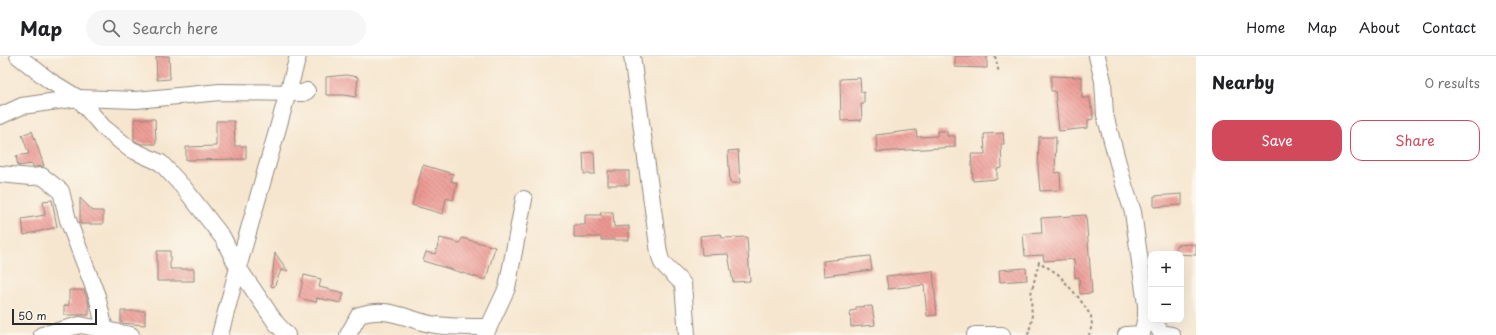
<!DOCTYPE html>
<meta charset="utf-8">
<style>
:root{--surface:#fff;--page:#f6f6f6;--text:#202124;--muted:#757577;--line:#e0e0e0;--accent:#d1495b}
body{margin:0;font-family:"Playpen Sans",sans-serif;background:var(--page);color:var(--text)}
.controls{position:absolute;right:12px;bottom:12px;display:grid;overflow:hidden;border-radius:8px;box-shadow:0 4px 16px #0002}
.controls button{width:36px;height:36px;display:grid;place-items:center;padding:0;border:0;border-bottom:1px solid var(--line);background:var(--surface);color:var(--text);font:20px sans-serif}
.scale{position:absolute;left:12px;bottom:10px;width:85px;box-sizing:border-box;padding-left:4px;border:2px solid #2b2b2b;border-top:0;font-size:11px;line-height:14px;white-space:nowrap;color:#2b2b2b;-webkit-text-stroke:3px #fbf7ec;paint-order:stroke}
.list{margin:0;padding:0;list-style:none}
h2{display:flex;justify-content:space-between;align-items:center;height:52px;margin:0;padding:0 16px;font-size:17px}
h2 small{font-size:13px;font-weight:400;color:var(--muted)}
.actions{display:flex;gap:8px;padding:12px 16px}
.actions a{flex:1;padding:9px 0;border:1px solid var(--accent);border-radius:12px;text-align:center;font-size:14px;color:var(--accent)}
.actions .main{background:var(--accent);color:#fff}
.icon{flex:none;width:22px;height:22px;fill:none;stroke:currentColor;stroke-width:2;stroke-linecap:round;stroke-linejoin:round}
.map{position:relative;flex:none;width:1196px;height:279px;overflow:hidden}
header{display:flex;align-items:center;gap:24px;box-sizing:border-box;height:56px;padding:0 20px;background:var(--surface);border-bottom:1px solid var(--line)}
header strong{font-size:19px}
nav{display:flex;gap:22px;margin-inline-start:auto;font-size:14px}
.search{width:280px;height:36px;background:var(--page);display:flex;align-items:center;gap:10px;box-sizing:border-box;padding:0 14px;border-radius:22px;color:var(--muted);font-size:15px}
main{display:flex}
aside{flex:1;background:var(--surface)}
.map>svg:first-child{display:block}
</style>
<header>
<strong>Map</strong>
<div class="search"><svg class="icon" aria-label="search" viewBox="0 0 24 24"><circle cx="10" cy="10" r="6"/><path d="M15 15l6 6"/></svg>Search here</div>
<nav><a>Home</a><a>Map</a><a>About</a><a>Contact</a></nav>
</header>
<main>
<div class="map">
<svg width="1196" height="279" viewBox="0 0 1196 279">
<defs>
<pattern id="building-back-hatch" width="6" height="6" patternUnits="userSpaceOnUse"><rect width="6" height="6" fill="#ed9793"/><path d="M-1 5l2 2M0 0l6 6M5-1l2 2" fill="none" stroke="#c07b78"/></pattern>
</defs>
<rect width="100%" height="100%" fill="#fbf7ec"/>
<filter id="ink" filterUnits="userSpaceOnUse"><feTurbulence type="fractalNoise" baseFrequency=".025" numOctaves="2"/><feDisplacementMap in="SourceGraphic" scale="8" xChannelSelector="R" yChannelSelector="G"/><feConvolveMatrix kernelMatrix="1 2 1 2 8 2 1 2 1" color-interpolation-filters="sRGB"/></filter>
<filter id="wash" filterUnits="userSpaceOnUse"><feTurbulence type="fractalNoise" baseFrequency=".012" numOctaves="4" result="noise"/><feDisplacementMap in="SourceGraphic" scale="16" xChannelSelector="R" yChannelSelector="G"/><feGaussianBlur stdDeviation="0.9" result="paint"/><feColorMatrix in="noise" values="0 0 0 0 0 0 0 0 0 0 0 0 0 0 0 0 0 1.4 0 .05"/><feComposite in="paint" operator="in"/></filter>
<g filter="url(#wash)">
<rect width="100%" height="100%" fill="#f6e6cf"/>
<g id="blocks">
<g fill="url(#building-back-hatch)">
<polygon points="156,0 169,0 170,23 157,24"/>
<polygon points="955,0 987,0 987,12 955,11"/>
<polygon points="346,19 358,21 356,41 343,39 326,39 326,21"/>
<polygon points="1051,20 1082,21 1082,42 1090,42 1091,52 1092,51 1093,63 1088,64 1088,72 1059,75 1055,35 1051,35"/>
<polygon points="860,22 861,36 864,36 864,48 861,48 862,64 841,65 840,23"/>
<polygon points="134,63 155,63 156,88 141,88 134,84"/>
<polygon points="216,65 234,65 235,90 246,90 246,103 186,104 186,91 216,90"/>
<polygon points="916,74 917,81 937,80 937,75 947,75 947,80 955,80 955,91 877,96 876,79"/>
<polygon points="32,75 44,110 33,111 32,108 18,110 16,100 29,98 22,79"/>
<polygon points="1003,77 1004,88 1001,88 1002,112 997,113 997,123 973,125 971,98 985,98 984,78"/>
<polygon points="1039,81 1056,81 1055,117 1060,116 1061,134 1040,135 1038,112"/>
<polygon points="738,94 740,127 730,127 728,95"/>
<polygon points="594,96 595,118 584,118 583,97"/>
<polygon points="423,109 453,118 451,125 457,127 453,144 446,142 443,158 412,149"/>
<rect x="608" y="115" width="21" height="14"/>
<polygon points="1182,138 1182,149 1154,151 1154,140"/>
<polygon points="80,142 93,155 103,155 103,168 80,168"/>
<polygon points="52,144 57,171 24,179 22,163 45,159 43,145"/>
<polygon points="600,156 613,156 614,171 629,170 629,184 601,184 601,181 574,181 574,169 585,169 585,159 601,159"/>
<polygon points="1086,159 1092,237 1080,238 1079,221 1075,222 1074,203 1044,205 1043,199 1025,200 1023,178 1042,177 1041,162"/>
<polygon points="721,178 722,182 747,181 750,225 733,226 728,198 702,199 700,180"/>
<polygon points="440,182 460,187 462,182 495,191 486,224 423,205 426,196 435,198"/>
<polygon points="1196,188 1196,199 1176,198 1176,189"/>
<polygon points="157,195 170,195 170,213 194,213 194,225 157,225"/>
<polygon points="275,197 288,215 281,214 274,231 271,230"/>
<polygon points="870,200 872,214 824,220 823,205"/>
<polygon points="1026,212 1027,224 1000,226 999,214"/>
<polygon points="933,215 937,259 927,260 924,229 888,233 886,220"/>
<polygon points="304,219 321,223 319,231 344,237 341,247 317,242 316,246 299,242"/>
<polygon points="69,234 84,234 89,247 89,259 64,259 64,250 69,249"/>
<polygon points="872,250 875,269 851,271 850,255 856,254 856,251"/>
<polygon points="121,255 145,255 145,269 121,267"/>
</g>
</g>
</g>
<g filter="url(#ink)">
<use href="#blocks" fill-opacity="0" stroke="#90887d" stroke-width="1"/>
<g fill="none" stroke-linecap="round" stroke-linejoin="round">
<g stroke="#90887d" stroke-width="18">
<g id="minor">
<polyline points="18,0 50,25 78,42 103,71 130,93 161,107 184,132 223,182 237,210 276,267 287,279"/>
<polyline points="632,0 659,197 662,207 683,228 687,279"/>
<polyline points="1097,0 1103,25 1105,59 1124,129 1133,156 1146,249 1151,259"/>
<polyline points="0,60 22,50 78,42 136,44 220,36 303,37 307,35"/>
<polyline points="0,118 31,121 42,120 61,135 68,164 97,240 105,274"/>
<polyline points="1154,264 1161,277 1172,279"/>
<polyline points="42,279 80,269 131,279"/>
<path d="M220 279C244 185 273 93 298 0"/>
<path d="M348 279 359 259C390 249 408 265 436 269 451 271 467 271 482 271"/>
<polyline points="485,279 507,232 524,143"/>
<polyline points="975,279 1002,279"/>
<polyline points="1126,279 1142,278 1146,261 1146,249"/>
</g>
</g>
<g stroke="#90887d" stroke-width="2" stroke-dasharray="3 3" stroke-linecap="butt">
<polyline points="995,0 999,17"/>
<polyline points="1028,279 1032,264 1031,238 1039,206 1058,218 1079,242 1091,260 1092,269 1089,279"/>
</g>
<use href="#minor" stroke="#fff" stroke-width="16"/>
</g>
</g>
</svg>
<div class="controls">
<button>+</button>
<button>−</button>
</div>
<div class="scale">50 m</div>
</div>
<aside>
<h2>Nearby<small>0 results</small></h2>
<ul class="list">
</ul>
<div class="actions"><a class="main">Save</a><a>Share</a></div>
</aside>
</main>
